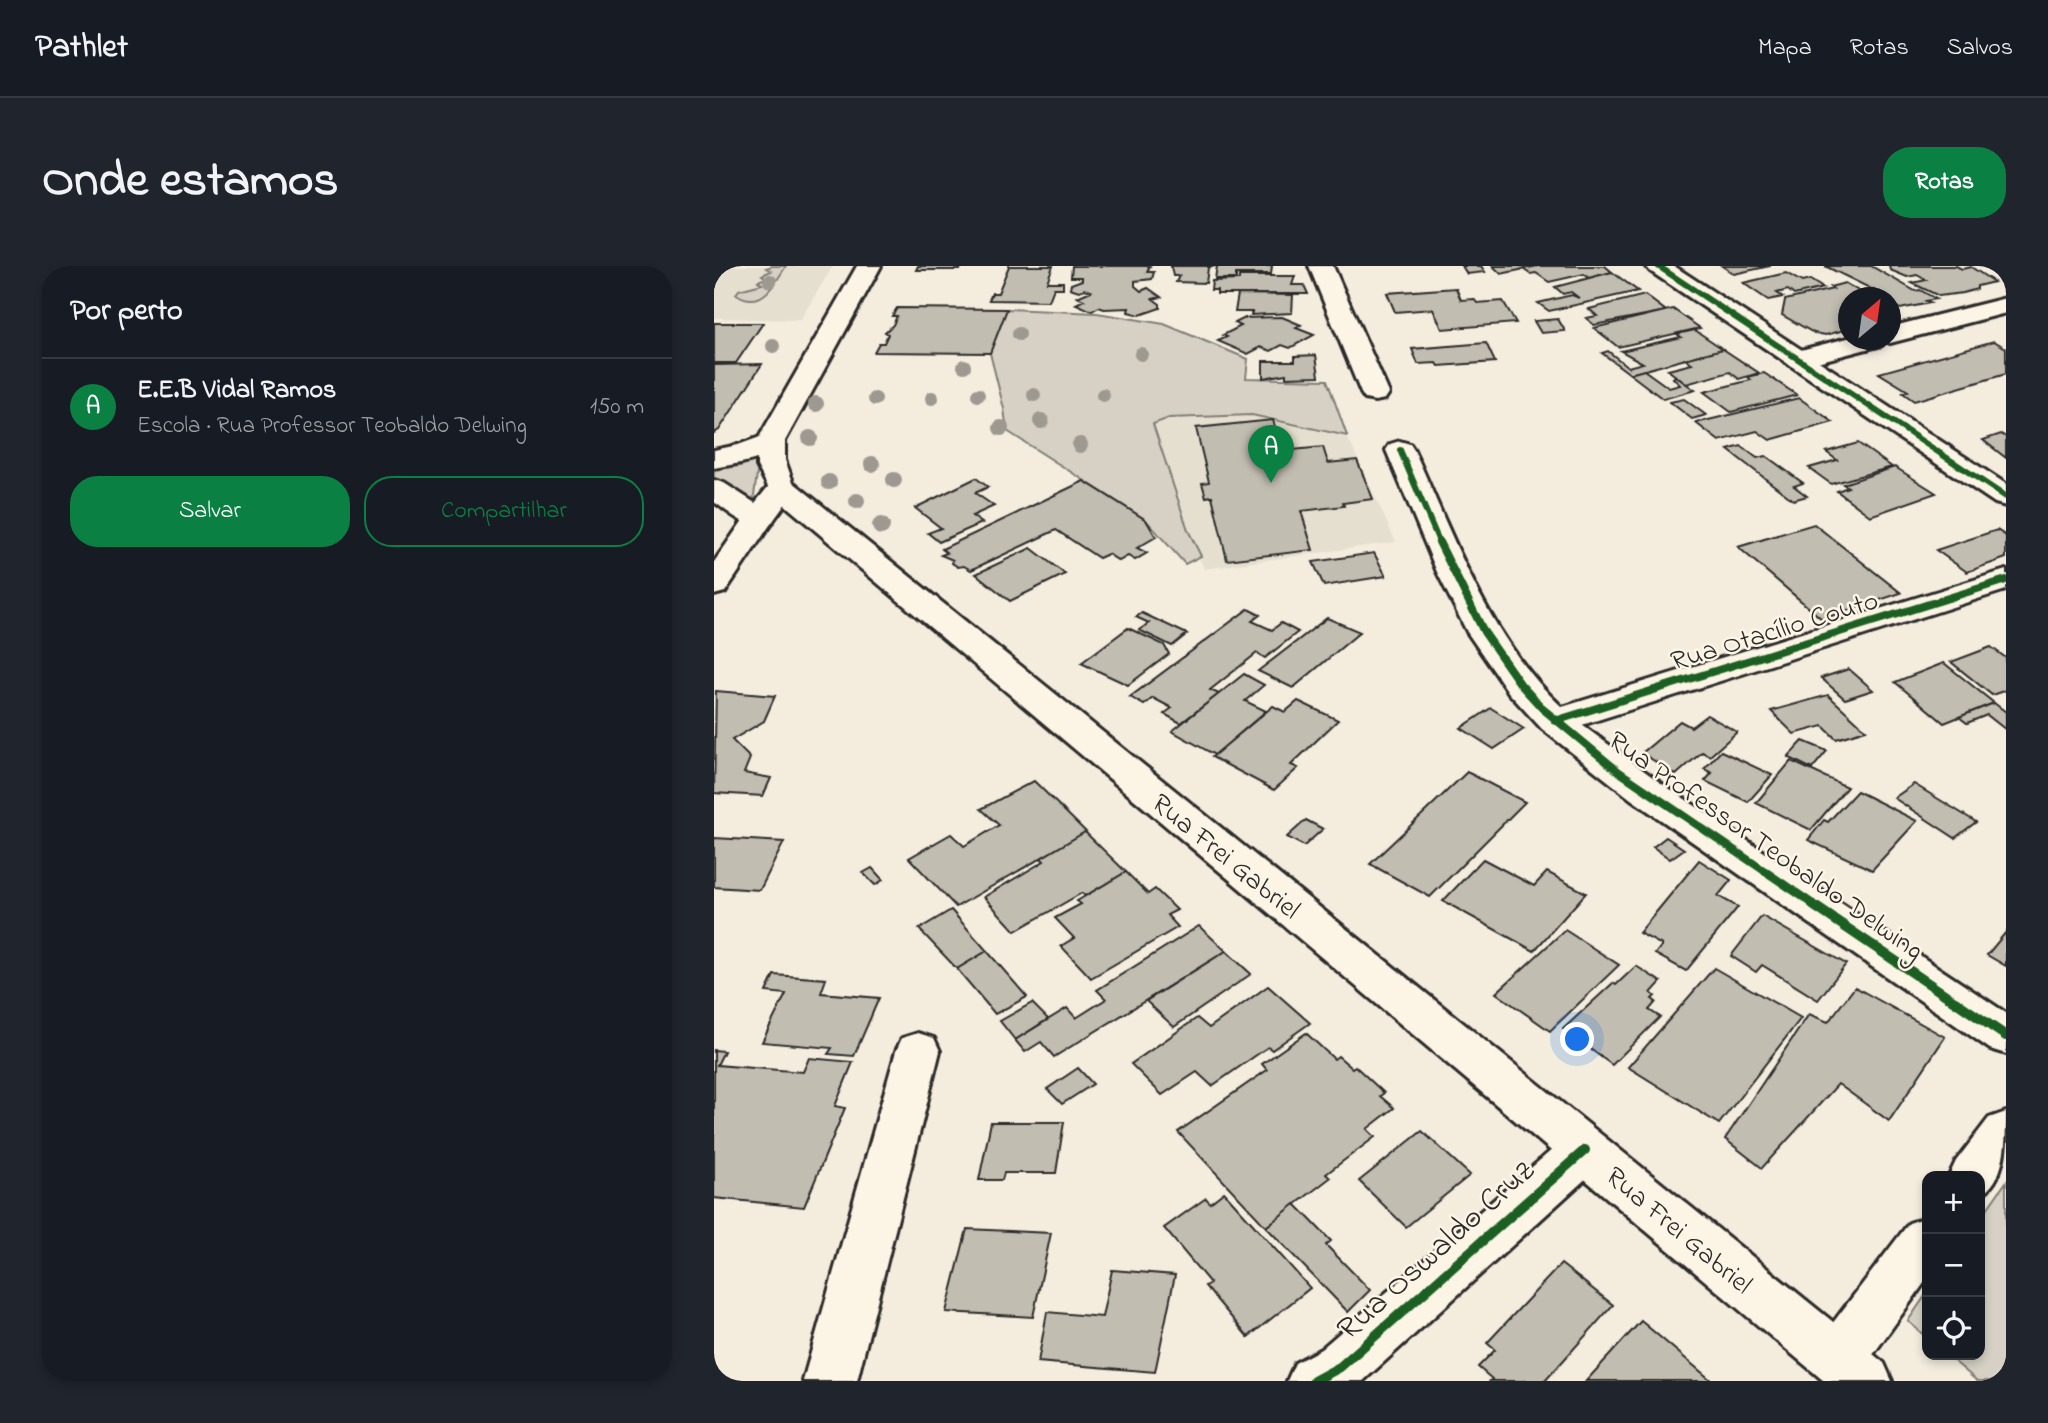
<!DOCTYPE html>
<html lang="pt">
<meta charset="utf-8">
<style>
:root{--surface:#171b24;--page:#20242c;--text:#f1f3f6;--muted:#9ea1a6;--line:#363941;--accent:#0b8043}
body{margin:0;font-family:"Indie Flower",sans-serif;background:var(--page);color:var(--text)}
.controls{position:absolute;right:21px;bottom:21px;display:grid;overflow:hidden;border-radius:14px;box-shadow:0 4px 10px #0003}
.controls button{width:63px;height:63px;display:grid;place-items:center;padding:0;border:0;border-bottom:2px solid var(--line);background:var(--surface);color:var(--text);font:35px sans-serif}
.compass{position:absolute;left:1124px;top:21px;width:63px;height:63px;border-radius:50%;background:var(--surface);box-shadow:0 4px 10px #0003;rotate:29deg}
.you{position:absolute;left:864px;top:774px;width:24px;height:24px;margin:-18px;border:5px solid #fff;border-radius:50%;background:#1a73e8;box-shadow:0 0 0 10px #1a73e833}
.badge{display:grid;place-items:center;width:46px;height:46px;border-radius:50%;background:var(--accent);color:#fff;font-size:23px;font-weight:700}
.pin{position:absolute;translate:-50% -58px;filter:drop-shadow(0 2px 4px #0008)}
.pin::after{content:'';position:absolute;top:37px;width:24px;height:21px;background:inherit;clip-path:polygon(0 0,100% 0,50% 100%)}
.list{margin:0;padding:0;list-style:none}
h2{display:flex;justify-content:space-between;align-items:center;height:91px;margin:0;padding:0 28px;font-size:30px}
h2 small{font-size:23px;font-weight:400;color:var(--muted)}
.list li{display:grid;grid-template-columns:46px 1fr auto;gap:21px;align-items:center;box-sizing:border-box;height:98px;padding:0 28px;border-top:2px solid var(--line)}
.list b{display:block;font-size:26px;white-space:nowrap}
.list p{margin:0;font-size:23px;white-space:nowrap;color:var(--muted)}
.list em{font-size:23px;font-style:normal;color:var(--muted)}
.actions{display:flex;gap:14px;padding:21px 28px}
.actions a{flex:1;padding:16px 0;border:2px solid var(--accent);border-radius:28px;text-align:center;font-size:24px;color:var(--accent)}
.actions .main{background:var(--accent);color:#fff}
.icon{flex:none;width:38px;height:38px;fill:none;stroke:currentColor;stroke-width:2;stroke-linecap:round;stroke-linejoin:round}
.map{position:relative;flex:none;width:1292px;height:1115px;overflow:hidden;border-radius:28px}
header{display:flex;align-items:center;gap:42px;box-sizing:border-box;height:98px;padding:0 35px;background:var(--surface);border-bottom:2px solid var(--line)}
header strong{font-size:33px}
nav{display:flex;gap:38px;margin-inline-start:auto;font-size:24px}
.intro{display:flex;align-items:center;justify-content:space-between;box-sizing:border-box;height:168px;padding:0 42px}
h1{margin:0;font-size:49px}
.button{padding:18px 32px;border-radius:28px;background:var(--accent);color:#fff;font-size:24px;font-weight:700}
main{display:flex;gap:42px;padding:0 42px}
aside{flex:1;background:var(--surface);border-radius:28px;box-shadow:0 4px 10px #0003}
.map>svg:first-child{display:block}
</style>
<header>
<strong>Pathlet</strong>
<nav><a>Mapa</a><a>Rotas</a><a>Salvos</a></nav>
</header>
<div class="intro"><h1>Onde estamos</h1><a class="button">Rotas</a></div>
<main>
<aside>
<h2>Por perto<small></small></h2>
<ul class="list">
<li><span class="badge">A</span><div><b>E.E.B Vidal Ramos</b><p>Escola · Rua Professor Teobaldo Delwing</p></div><em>150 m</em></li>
</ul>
<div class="actions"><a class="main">Salvar</a><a>Compartilhar</a></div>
</aside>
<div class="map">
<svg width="1292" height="1115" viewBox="0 0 1292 1115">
<rect width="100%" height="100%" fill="#f4edde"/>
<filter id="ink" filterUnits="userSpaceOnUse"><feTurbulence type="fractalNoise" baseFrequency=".0143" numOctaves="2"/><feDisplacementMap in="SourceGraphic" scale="14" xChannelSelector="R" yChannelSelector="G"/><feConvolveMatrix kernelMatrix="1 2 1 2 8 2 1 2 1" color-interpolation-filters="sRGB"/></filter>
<g filter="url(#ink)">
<g fill="#e5dfd0">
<polygon points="0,0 119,0 86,54 0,52"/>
<polygon points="532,112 613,114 633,170 682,276 490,303 474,264 439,158"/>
</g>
<g fill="#d6d1c4" stroke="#807e78" stroke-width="2">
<path d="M58 0H72C60 19 48 44 22 28L25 24 48 18 44 15 52 12 48 9 57 5 52 2Z"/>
<polygon points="293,43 383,47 450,58 534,93 532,112 613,114 633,170 538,149 455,152 439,158 474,264 487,290 471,298 432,254 293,165 290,143 276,87"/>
<polygon points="45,193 39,237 0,213 0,204 26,200"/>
<polygon points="1292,916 1292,1115 1263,1115 1233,1089 1266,1089 1266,953"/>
<polygon points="1213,1027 1213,1072 1194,1055"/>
</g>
<g fill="#c2bdb1" stroke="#2b2b2b" stroke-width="2">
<polygon points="204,0 247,0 246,4 202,4"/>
<polygon points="295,0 339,0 333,16 349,16 349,22 340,22 335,35 275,34 278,27 284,27"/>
<polygon points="358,0 436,0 433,6 440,6 438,13 421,15 421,20 427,25 434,22 447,31 439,33 446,38 446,42 426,49 414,46 415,42 390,43 385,41 378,45 362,38 370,34 363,31 377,25 371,23 365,25 356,22 357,18 368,14 368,11 357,11"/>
<polygon points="457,0 501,0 494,2 492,17 462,16 465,10 459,10"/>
<polygon points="503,0 558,0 557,8 522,8 522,13 501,13"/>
<polygon points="748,0 767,0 771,6 753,8"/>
<polygon points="779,0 824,0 787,8"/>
<polygon points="824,0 891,0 898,6 875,12 870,8 835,16 822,7 816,8 809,3"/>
<polygon points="1008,0 1056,0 1020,8"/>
<polygon points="1111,0 1157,0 1201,25 1206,24 1222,33 1212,35 1216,37 1186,43 1176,37 1176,32"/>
<polygon points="1175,0 1242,0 1248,3 1257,1 1280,16 1263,20 1263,23 1249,27 1225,30 1198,17 1212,14 1203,9 1193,11 1176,4"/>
<polygon points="898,6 924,25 835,45 824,37 858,29 865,32 857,26 849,28 841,21"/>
<polygon points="1072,7 1088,16 1096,14 1109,22 1080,29 1074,24 1063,27 1069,31 1054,34 1029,17"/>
<polygon points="525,10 581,10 578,19 590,19 594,28 503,28 503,24 497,24 498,15 525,14"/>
<polygon points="1131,17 1156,32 1134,32 1134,63 1112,69 1100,67 1068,49 1071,34 1119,23 1116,21"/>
<polygon points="742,22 747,34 760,33 763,37 789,35 802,57 728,63 719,43 681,46 673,27"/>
<polygon points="524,28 579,29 578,47 537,49 538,46 521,46"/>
<polygon points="931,29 952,45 880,59 872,52 883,50 875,43"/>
<polygon points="183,42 293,43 276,87 160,86 165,77 170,77 174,68 171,66 179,59 183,50 178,50"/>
<polygon points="959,43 986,62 904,81 880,62"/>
<polygon points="568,51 587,59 582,62 600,69 576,82 568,79 557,85 547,81 534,88 504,75 513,71 509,69 527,60 521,57 531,52"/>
<polygon points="844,53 851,65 827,67 820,55"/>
<polygon points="0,57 49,57 22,97 0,97"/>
<polygon points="981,64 1009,83 916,108 888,87 894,85 914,101 929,97 907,85 967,71 963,68"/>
<polygon points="1280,75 1292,82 1292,108 1200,135 1189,127 1194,125 1165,107"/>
<polygon points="772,77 781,96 725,100 723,97 704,98 698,83"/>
<polygon points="1009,83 1045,107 1025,113 1016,106 972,118 954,104 978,98 971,93"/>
<polygon points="602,89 605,110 572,111 572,108 549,112 549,95 581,95 581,90"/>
<polygon points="48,98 5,164 0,167 0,99"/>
<polygon points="930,104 955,122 966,119 959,112 961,110 981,124 949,133 916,108"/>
<polygon points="1050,107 1083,129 1017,146 990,126 1037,114 1034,111"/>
<polygon points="1085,132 1119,156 1056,174 1043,165 1005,175 982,157"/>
<polygon points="970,133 992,149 978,153 956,136"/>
<polygon points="559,154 568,185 609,181 614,197 643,194 659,233 629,237 630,240 587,245 599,284 513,294 498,230 492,231 488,217 495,216 482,162"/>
<polygon points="1287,168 1292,171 1292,192 1269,174"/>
<polygon points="1144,177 1178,201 1117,218 1095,202 1123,194 1112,186"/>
<polygon points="1027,180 1043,192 1052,190 1089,217 1080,220 1093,230 1079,234 1014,184"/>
<polygon points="1181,201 1222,227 1156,250 1123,225 1134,221 1129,218"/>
<polygon points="262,212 274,221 261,227 280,240 258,250 268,257 225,276 214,267 227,262 201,242"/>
<polygon points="370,215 432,254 442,271 423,282 433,287 421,294 414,290 405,295 394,288 385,292 342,264 257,304 250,300 244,301 238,297 239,294 227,289 233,287 228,283"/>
<polygon points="1100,258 1187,327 1108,353 1024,281"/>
<polygon points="1283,264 1292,270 1292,292 1253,306 1222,284"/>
<polygon points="317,282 351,308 296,335 262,308"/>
<polygon points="660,287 672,310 610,320 599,296"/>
<polygon points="534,343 546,349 538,355 558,364 567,357 584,366 551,392 543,387 496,424 505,428 467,457 450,448 458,442 439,432 430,439 416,431"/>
<polygon points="428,347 473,368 458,380 425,364 435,357 422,351"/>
<polygon points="613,352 646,366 579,422 544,405"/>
<polygon points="414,362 450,379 455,388 414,419 367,397"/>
<polygon points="1277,381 1292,392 1292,424 1278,429 1237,396"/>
<polygon points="1230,397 1280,437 1230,457 1181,416"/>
<polygon points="1135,403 1159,424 1131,433 1107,412"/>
<polygon points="530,408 550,419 531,435 552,445 501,489 458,465"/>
<polygon points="2,425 61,430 50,455 18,474 36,492 30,507 57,512 49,530 0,527"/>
<polygon points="1114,429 1152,464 1122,473 1109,460 1080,468 1057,445"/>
<polygon points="584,435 624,454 577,499 584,502 560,524 498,491 559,440 571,446"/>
<polygon points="1280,437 1292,446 1292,464 1273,449 1253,457 1245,451"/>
<polygon points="777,442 810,463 780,483 747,462"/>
<polygon points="993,449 1023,466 996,490 988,486 962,509 928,487 966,455 977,461"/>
<polygon points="1089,475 1113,485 1098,503 1074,491"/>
<polygon points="1007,485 1058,509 1034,536 991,515 998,507 990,503"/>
<polygon points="1077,495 1133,521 1097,564 1042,537"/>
<polygon points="753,506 811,536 716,631 656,598"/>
<polygon points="320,515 372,566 242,641 195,592 237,568 250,580 285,559 267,543"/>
<polygon points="1200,518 1262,556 1241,572 1180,532"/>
<polygon points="1143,525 1203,555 1158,604 1094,574 1110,554 1114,556"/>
<polygon points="592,554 609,563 590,580 573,571"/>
<polygon points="371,566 412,606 371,630 368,627 301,665 270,631 330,595 327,592"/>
<polygon points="952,571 970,583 956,593 939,581"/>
<polygon points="0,572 70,576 46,624 0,621"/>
<polygon points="769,593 820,620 833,606 872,627 820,685 729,635"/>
<polygon points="985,594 1017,614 1004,630 1024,641 972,705 941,688 948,679 925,667"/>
<polygon points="158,602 169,614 161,619 149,607"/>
<polygon points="412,606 434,628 441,623 463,644 453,649 464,661 377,712 347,680 360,672 341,652 367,638 363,635"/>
<polygon points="237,644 273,685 243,703 205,663"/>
<polygon points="1048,650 1132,698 1104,734 1048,699 1042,706 1017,690"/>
<polygon points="485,660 512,685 340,791 327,776 311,786 301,774 353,742 362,752 392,733 383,724"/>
<polygon points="851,664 905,699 836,765 782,727"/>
<polygon points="1292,666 1292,700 1273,689"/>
<polygon points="273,685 313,731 281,748 243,703"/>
<polygon points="512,685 537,708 460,761 432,735"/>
<polygon points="922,700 947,716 937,727 941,730 938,733 942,736 935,744 946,751 898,799 849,763 899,717 902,719"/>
<polygon points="1000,702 1087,752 1005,858 914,801"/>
<polygon points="60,709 112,713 107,727 165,732 140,790 114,788 118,782 48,776 72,728 52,726"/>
<polygon points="554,720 596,757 558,784 554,781 498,820 483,806 448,829 417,798 483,752 495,762"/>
<polygon points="1141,721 1231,771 1175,855 1124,818 1048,902 1011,873 1095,748 1114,756"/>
<polygon points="318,737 334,753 301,774 286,755"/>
<polygon points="592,767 620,793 624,790 638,802 641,800 670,827 666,830 680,842 653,863 661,871 612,908 616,912 552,961 464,866 553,804 548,798"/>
<polygon points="0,784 10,785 3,799 89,806 95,792 139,796 121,840 131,842 90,941 0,932"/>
<polygon points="364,802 379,818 348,838 333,823"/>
<polygon points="277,856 350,856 342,907 290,907 288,914 265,914"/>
<polygon points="708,865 756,909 692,961 645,915"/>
<polygon points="510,926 596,1022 534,1071 491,1020 496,1017 450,962 492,932 496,937"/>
<polygon points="581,938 617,975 612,979 656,1024 634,1046 552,961"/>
<polygon points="253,963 337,967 319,1051 232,1046"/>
<polygon points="847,998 899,1039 831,1115 776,1115 778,1113 764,1101 781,1084 773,1077"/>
<polygon points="398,1004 461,1009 441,1106 324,1096 333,1046 388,1051"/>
<polygon points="927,1055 998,1115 872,1115"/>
</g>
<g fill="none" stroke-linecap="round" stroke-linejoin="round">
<g stroke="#2b2b2b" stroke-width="6">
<g id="minor">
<polygon points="595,0 619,0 675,127 671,133 661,135 651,133 647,127"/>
<polygon points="1292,32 1292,47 1176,77 1171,75 1168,79 1084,101 1075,99 1071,93 1075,87 1134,72 1176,74 1176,61"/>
<path d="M686 175 696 178 700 184C741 274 774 372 848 441L1292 304V324L868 459 944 515 1292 747V788L1276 783 917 533 828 463 795 427 753 366 723 306 672 184 676 178Z"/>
<polygon points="45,244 56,247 60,253 11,326 0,329 0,296 34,247"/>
<polygon points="204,767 220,772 226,785 143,1115 89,1115 182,785 188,772"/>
<path d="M1292 846C1292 876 1292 916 1266 929V910H1235L1242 895 1275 852Z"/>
<polygon points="871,864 888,870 895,884 888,898 649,1115 573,1115 581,1097 607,1083 854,870"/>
<path d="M1213 951V1013L1143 1111C1130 1115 1118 1115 1105 1111L1098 1093 1105 1075 1195 957Z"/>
</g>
</g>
<g stroke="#2b2b2b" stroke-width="6">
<g id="tertiary">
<polygon points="932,0 960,0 1292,218 1292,240 1281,237 936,5"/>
<path d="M57 167 67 169 71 175C58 195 22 197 0 202V184L24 179Z"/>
<path d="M68 213 78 216 83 222 56 259C34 265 18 248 0 236V214L10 217 41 237 58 216Z"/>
</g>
</g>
<g stroke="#2b2b2b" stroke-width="6">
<polygon id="secondary" points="143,0 167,0 71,175 71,194 79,216 1170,1097 1178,1115 1110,1115 58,228 43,200 43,175"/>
</g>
<use href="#minor" fill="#fcf5e5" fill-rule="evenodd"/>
<use href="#tertiary" fill="#fcf5e5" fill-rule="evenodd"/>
<use href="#secondary" fill="#fcf5e5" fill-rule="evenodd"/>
<g stroke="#fcf5e5" stroke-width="10">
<g id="cycleway-far2">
<polyline points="944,0 1292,231"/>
<polyline points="686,184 726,278"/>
</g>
</g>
<g stroke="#fcf5e5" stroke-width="12">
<g id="cycleway-far1">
<polyline points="725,276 770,366 807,419 829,443 904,505 1102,640"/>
<polyline points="841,455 1292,314"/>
</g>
</g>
<g stroke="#fcf5e5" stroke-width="15">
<g id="cycleway">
<polyline points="1099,639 1292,770"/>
<polyline points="600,1115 626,1101 871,884"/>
</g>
</g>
<use href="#cycleway-far2" stroke="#1b5e20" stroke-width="6"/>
<use href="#cycleway-far1" stroke="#1b5e20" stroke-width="8"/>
<use href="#cycleway" stroke="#1b5e20" stroke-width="10"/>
</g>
<g fill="#9d9990">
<circle cx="56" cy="15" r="7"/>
<circle cx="305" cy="68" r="7"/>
<circle cx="59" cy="80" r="7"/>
<circle cx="427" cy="88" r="7"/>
<circle cx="250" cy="100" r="7"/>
<circle cx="264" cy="129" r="7"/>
<circle cx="320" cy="129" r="7"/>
<circle cx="389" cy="129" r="7"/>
<circle cx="218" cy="132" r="7"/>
<circle cx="161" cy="133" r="7"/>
<circle cx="102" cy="138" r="8"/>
<circle cx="327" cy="155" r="8"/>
<circle cx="287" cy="162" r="8"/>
<circle cx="96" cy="172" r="8"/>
<circle cx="366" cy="179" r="8"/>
<circle cx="158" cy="198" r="8"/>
<circle cx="180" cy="214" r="8"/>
<circle cx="115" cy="216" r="8"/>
<circle cx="143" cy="235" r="8"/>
<circle cx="167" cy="260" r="9"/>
</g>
</g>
<g text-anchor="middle" stroke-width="5" stroke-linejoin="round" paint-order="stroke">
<g font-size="28" fill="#2b2b2b" stroke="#fcf5e5">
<text transform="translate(1060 363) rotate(-17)" y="10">Rua Otacílio Couto</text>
<text transform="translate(1053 578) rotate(35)" y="10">Rua Professor Teobaldo Delwing</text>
<text transform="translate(513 589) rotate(39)" y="10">Rua Frei Gabriel</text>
<text transform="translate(966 963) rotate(40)" y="10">Rua Frei Gabriel</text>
</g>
<g font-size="33" fill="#2b2b2b" stroke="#fcf5e5">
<text transform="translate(720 982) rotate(-42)" y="12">Rua Oswaldo Cruz</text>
</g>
</g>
</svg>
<div class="controls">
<button>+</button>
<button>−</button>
<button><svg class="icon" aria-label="locate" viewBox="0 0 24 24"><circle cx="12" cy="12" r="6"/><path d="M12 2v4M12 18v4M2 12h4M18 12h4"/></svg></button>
</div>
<svg class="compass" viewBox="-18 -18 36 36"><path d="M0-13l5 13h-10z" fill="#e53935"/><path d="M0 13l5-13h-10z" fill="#9ea1a6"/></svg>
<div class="you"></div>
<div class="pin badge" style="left:557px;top:217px">A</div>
</div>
</main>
